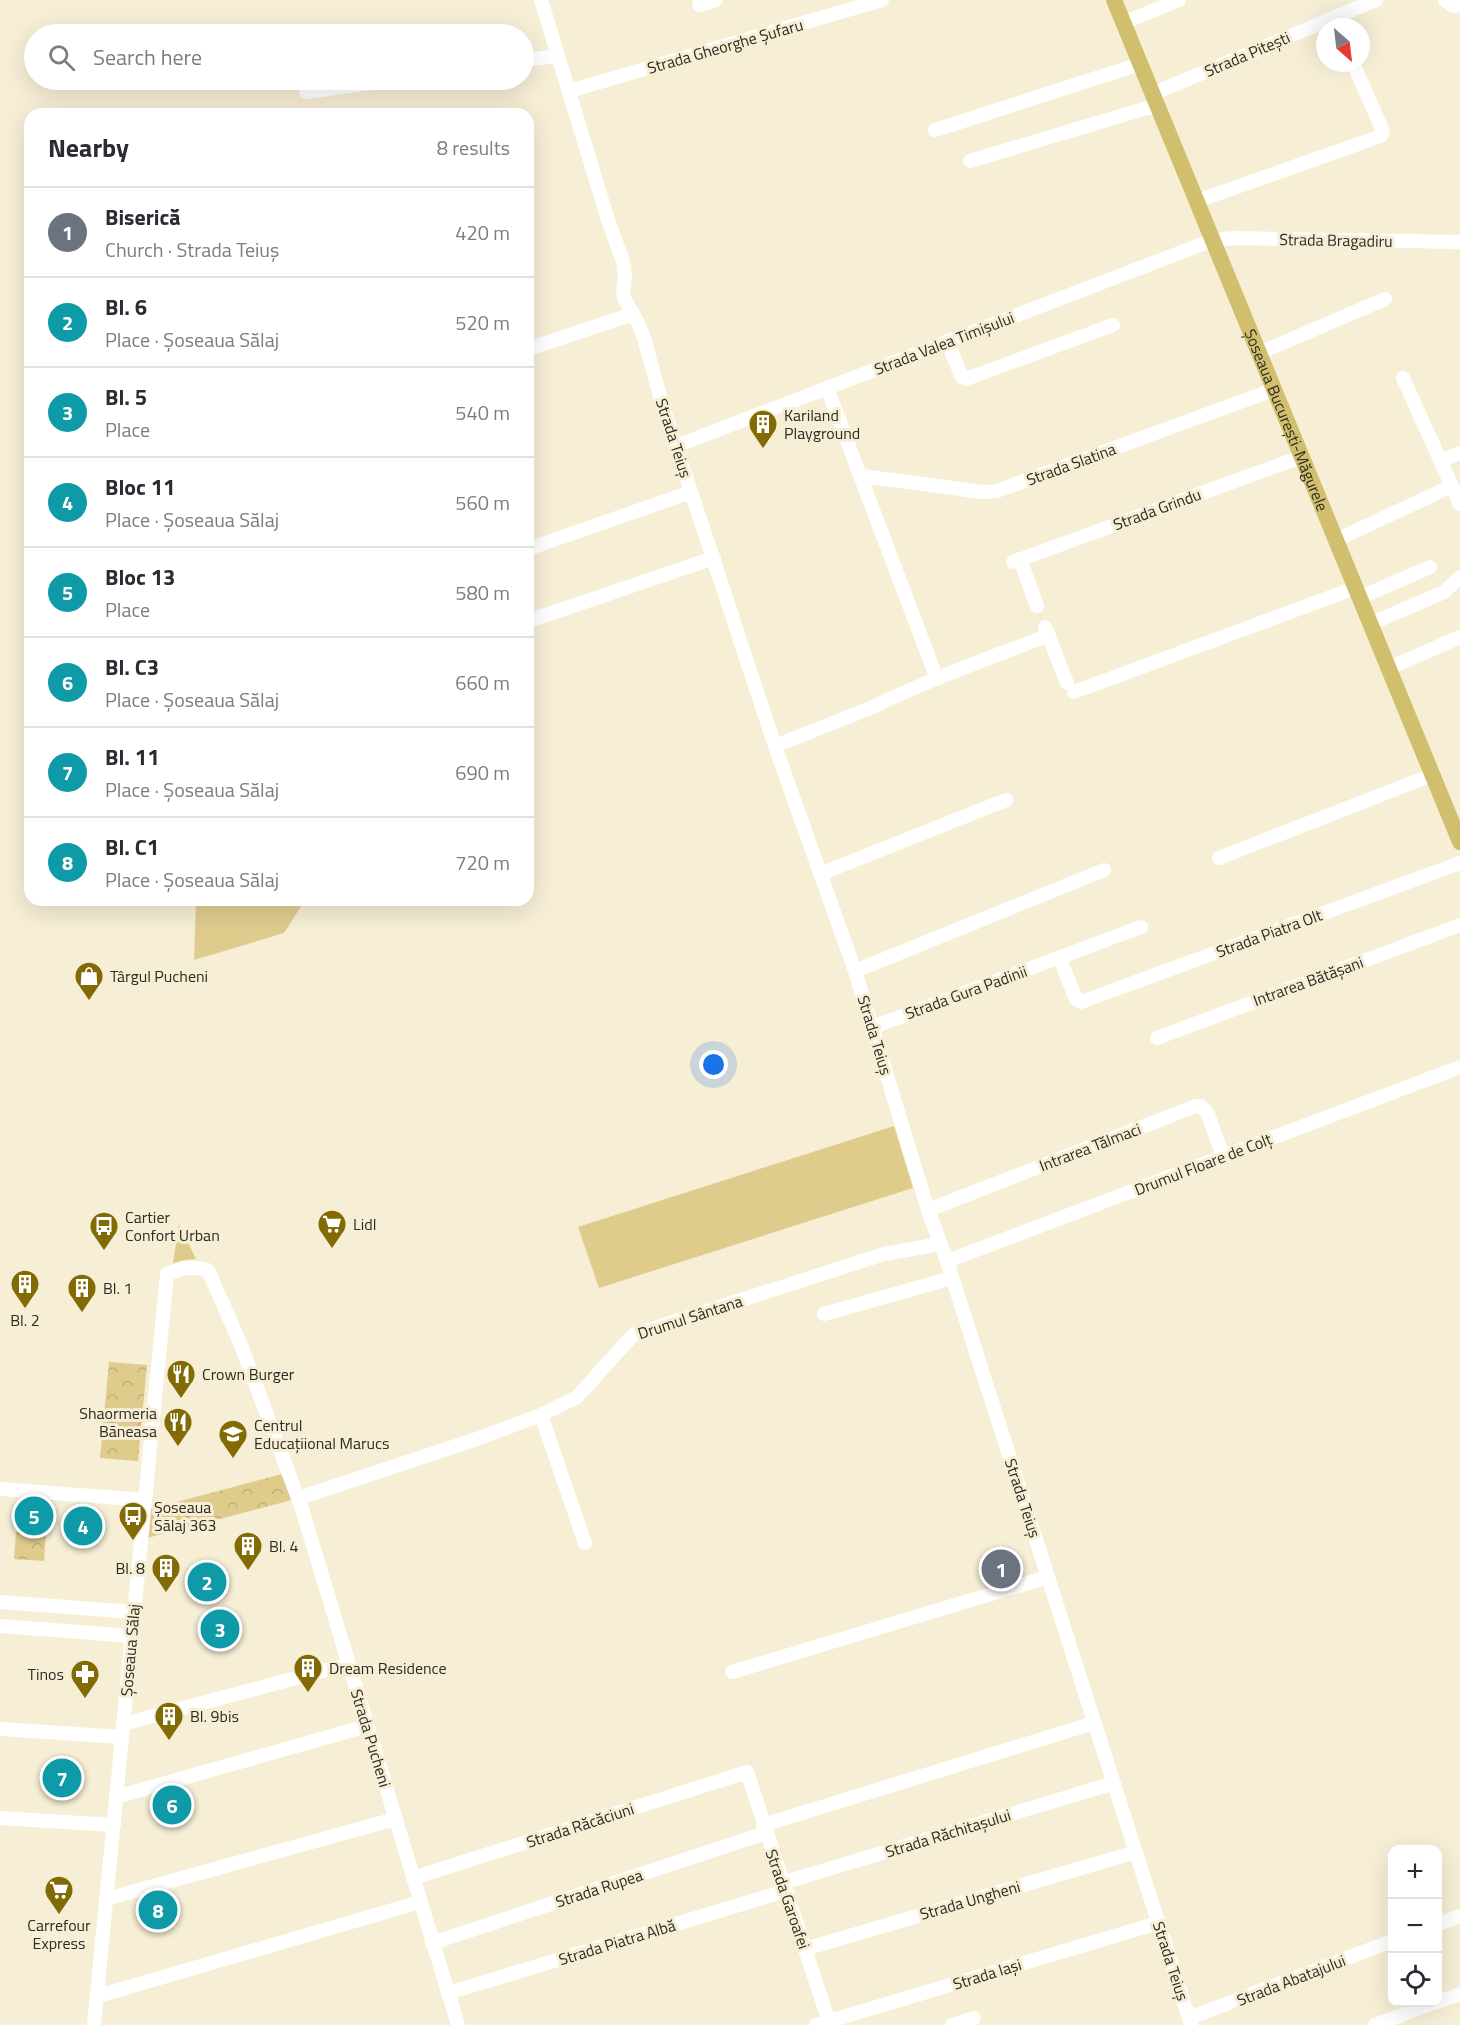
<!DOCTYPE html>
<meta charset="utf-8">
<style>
:root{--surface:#fff;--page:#f7f7f7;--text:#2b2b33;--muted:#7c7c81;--line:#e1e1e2;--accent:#826b05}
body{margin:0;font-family:"Titillium Web",sans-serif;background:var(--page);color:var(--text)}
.controls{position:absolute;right:18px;bottom:18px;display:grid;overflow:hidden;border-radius:12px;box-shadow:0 6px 24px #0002}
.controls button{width:54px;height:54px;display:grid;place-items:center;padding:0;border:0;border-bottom:2px solid var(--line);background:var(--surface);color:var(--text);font:30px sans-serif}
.compass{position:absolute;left:1316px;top:18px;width:54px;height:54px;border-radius:50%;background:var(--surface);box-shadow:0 6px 24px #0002;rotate:152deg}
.you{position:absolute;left:714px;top:1065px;width:21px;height:21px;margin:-15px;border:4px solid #fff;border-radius:50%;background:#1a73e8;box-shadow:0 0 0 9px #1a73e833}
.badge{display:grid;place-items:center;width:39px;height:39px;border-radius:50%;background:var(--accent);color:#fff;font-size:20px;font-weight:700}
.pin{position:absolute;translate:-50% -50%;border:3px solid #fff;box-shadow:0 2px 6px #0006}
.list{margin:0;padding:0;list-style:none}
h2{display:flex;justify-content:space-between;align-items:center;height:78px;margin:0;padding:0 24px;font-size:26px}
h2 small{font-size:20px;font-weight:400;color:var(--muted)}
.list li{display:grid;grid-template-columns:39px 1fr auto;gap:18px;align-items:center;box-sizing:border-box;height:90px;padding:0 24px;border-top:2px solid var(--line)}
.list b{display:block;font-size:22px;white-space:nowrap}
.list p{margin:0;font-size:20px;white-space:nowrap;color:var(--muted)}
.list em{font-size:20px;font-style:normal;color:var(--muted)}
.icon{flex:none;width:33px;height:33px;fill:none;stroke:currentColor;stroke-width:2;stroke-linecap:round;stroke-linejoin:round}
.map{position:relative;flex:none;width:1460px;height:2025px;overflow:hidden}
.search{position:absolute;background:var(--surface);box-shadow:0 6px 24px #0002;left:24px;top:24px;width:510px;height:66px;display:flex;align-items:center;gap:15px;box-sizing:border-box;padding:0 21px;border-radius:33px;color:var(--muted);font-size:22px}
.panel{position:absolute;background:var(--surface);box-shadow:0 6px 24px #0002;left:24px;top:108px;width:510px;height:798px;border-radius:18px}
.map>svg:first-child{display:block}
</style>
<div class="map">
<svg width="1460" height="2025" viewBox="0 0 1460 2025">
<defs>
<pattern id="park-crowns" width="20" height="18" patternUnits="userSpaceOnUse" patternTransform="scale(1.5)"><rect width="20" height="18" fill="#dfcc8d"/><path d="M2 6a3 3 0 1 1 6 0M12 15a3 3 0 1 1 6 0" fill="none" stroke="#c0af79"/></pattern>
</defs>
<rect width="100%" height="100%" fill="#f6eed5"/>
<g fill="#dfcc8d">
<polygon points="196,900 305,900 284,933 194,960"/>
<polygon points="894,1126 913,1188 599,1288 578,1227"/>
<polygon points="179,1224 196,1259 184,1260 173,1263"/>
</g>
<g fill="url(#park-crowns)">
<polygon points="109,1362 147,1365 138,1461 100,1458"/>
<polygon points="282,1474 292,1500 147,1538 150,1509"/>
<polygon points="16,1532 46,1534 44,1561 14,1559"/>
</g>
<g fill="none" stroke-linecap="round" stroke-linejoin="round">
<g stroke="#fff" stroke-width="14">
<polyline points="541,0 608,220 623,261 625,276 623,290 624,298 638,323 644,338 663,407 775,746 855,971 928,1210 947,1261 1191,2025"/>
<polyline points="1445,0 1453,6 1455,6 1458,0"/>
<polyline points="699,5 716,0"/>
<polyline points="1123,23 1179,0"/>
<polyline points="524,60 558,56"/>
<polyline points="569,91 882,0"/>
<polyline points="306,92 393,80"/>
<polyline points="1152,94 1376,0"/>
<polyline points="935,130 1140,64"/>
<polyline points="970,161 1157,105"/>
<polyline points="1197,201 1381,136 1383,131 1356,70"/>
<polyline points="947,341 962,377 966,379 1113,325"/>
<polyline points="528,349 633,314"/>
<polyline points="1259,353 1385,299"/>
<polyline points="1403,378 1460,504"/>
<polyline points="827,388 937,679"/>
<polyline points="676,446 1213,240 1234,238 1460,242"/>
<polyline points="1441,461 1460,453"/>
<polyline points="862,476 983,492 997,491 1273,390"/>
<polyline points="1336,540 1452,486"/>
<polyline points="528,549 691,492"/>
<polyline points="1020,559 1037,606"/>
<polyline points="1013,562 1301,457"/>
<polyline points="1359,598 1430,567"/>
<polyline points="528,621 714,558"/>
<polyline points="1370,624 1444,592 1460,577"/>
<polyline points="1045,627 1067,683"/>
<polyline points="1389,668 1460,637"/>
<polyline points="1074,692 1355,588"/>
<path d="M775 746 873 707C930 679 990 658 1049 635"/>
<polyline points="1219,858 1432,775"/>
<polyline points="820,874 1006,800"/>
<polyline points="1059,957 1076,999 1081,1002 1460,863"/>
<polyline points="855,971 1104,870"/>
<polyline points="873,1027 1141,927"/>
<polyline points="1157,1038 1460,925"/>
<polyline points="928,1210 1196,1106 1201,1106 1208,1114 1223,1156"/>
<polyline points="947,1261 1460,1067"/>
<polyline points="824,1314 952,1278"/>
<polyline points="541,1415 585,1543"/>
<polyline points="0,1489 145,1500"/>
<polyline points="299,1498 474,1440 541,1415 577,1397 633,1335 884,1254 940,1244"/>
<polyline points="0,1602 134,1612"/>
<polyline points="0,1626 132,1636"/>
<polyline points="732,1672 1048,1577"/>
<polyline points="123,1724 349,1664"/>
<polyline points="0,1729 122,1737"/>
<polyline points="116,1797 367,1726"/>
<polyline points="0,1818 114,1825"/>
<polyline points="763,1825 1094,1723"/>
<polyline points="413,1878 747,1772 830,2025"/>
<polyline points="782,1883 1114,1783"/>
<polyline points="106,1899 395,1819"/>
<polyline points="1438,1924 1460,1916"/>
<polyline points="432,1943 766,1833"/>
<polyline points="805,1949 1136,1852"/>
<polyline points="448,1993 785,1891"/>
<polyline points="98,1996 420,1902"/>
<polyline points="1438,2002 1460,1994"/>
<polyline points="1189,2018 1392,1941"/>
<polyline points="94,2025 167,1274 185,1268 200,1268 208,1270 241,1345 302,1509 458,2025"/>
<polyline points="816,2025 1158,1923"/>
<polyline points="952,2025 974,2018"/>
<polyline points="1375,2025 1436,2002"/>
</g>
<path stroke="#d2bf6d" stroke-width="16" id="s1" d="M1114 0 1460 842"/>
</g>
<defs>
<g id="building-pin" transform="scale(1.5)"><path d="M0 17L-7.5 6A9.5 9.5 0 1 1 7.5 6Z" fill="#826b05" stroke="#f6eed5"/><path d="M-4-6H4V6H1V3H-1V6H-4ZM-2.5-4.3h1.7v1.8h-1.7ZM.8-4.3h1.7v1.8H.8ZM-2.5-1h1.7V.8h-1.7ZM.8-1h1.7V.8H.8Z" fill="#fff"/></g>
<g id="shop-pin" transform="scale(1.5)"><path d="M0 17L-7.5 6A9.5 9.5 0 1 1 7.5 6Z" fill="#826b05" stroke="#f6eed5"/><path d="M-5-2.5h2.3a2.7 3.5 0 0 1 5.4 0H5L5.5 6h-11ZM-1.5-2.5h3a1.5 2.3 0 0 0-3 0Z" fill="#fff"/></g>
<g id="supermarket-pin" transform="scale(1.5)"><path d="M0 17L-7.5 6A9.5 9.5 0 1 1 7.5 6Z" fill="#826b05" stroke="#f6eed5"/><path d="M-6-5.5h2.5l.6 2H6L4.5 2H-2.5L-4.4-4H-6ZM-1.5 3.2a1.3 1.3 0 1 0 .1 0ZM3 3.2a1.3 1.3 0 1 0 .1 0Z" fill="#fff"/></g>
<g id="bus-pin" transform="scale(1.5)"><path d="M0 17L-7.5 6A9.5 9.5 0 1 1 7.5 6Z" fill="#826b05" stroke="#f6eed5"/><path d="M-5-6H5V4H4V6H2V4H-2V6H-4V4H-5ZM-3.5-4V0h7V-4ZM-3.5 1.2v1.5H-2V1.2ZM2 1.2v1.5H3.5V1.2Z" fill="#fff"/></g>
<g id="restaurant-pin" transform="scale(1.5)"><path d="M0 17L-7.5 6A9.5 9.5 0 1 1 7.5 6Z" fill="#826b05" stroke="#f6eed5"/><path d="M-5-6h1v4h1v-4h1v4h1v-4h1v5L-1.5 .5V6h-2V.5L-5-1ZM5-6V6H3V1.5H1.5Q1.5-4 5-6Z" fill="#fff"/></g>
<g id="school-pin" transform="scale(1.5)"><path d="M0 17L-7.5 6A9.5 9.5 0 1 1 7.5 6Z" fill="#826b05" stroke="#f6eed5"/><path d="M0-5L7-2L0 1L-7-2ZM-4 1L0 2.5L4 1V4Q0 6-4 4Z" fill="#fff"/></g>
<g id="pharmacy-pin" transform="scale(1.5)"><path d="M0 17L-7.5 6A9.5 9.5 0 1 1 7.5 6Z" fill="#826b05" stroke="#f6eed5"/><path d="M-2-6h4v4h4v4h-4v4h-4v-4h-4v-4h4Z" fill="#fff"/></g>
</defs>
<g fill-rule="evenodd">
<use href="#building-pin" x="763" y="424"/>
<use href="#shop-pin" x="89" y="976"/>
<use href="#supermarket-pin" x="332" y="1224"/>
<use href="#bus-pin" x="104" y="1226"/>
<use href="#building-pin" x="25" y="1284"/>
<use href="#building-pin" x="82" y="1288"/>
<use href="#restaurant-pin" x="181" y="1374"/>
<use href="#restaurant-pin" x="178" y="1422"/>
<use href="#school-pin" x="233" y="1434"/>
<use href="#bus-pin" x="133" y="1516"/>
<use href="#building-pin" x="248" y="1546"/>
<use href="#building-pin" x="166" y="1568"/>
<use href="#building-pin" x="308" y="1668"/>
<use href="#pharmacy-pin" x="85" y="1674"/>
<use href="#building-pin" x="169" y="1716"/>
<use href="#supermarket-pin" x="59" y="1890"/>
</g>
<g text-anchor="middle" stroke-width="6" stroke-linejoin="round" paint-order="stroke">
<g font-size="16" fill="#2e2b22" stroke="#f6eed5">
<text transform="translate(725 46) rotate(-16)" y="6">Strada Gheorghe Șufaru</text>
<text transform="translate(1247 54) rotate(-23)" y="6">Strada Pitești</text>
<text transform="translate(1336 240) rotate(1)" y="6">Strada Bragadiru</text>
<text transform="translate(944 343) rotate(-21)" y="6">Strada Valea Timișului</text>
<text dy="6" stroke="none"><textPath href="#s1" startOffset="454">Șoseaua București-Măgurele</textPath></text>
<text transform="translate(674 438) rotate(72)" y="6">Strada Teiuș</text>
<text transform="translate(1071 464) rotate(-20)" y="6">Strada Slatina</text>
<text transform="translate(1157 509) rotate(-20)" y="6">Strada Grindu</text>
<text transform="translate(1269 933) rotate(-20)" y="6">Strada Piatra Olt</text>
<text transform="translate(1308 981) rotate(-20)" y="6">Intrarea Bătășani</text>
<text transform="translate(966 992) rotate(-20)" y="6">Strada Gura Padinii</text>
<text transform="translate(875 1035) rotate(73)" y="6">Strada Teiuș</text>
<text transform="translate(1090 1147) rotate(-21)" y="6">Intrarea Tălmaci</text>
<text transform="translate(1203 1164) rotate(-21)" y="6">Drumul Floare de Colț</text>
<text transform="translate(690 1317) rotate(-18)" y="6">Drumul Sântana</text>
<text transform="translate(1023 1498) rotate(72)" y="6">Strada Teiuș</text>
<text transform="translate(130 1650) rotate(-85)" y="6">Șoseaua Sălaj</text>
<text transform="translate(371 1738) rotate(73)" y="6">Strada Pucheni</text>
<text transform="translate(580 1825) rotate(-18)" y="6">Strada Răcăciuni</text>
<text transform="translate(948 1833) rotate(-17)" y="6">Strada Răchitașului</text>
<text transform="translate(599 1888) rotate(-18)" y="6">Strada Rupea</text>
<text transform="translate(788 1899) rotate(71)" y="6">Strada Garoafei</text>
<text transform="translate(970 1900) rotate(-16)" y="6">Strada Ungheni</text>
<text transform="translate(617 1942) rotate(-17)" y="6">Strada Piatra Albă</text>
<text transform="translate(1171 1961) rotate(72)" y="6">Strada Teiuș</text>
<text transform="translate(987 1974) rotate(-17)" y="6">Strada Iași</text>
<text transform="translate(1291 1980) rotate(-21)" y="6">Strada Abatajului</text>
</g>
<g font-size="16" fill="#2e2b22" stroke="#f6eed5" text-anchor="start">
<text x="784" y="421">Kariland<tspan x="784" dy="18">Playground</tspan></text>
<text x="110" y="982">Târgul Pucheni</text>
<text x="125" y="1223">Cartier<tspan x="125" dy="18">Confort Urban</tspan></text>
<text x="353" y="1230">Lidl</text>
<text x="103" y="1294">Bl. 1</text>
<text x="25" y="1326" text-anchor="middle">Bl. 2</text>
<text x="202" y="1380">Crown Burger</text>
<text x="157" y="1419" text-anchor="end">Shaormeria<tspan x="157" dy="18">Băneasa</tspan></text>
<text x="254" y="1431">Centrul<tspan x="254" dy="18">Educațiional Marucs</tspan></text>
<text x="154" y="1513">Șoseaua<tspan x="154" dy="18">Sălaj 363</tspan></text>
<text x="269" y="1552">Bl. 4</text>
<text x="145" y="1574" text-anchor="end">Bl. 8</text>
<text x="329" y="1674">Dream Residence</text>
<text x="64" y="1680" text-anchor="end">Tinos</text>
<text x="190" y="1722">Bl. 9bis</text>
<text x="59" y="1931" text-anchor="middle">Carrefour<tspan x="59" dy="18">Express</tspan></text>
</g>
</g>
</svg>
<div class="controls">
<button>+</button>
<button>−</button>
<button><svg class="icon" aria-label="locate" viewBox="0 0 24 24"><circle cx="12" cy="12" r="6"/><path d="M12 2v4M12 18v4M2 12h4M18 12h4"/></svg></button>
</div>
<svg class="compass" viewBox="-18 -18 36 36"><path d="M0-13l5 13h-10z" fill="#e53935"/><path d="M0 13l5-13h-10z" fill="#7c7c81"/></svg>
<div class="you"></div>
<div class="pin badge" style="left:1001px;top:1569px;background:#6b7280">1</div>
<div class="pin badge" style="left:207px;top:1582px;background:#0f9aa8">2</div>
<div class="pin badge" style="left:220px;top:1629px;background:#0f9aa8">3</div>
<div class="pin badge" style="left:83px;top:1526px;background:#0f9aa8">4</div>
<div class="pin badge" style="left:34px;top:1516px;background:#0f9aa8">5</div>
<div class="pin badge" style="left:172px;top:1805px;background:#0f9aa8">6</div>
<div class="pin badge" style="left:62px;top:1778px;background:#0f9aa8">7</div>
<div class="pin badge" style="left:158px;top:1910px;background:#0f9aa8">8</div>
<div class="search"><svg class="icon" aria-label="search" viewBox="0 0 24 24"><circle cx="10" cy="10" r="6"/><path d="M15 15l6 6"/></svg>Search here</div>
<section class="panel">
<h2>Nearby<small>8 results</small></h2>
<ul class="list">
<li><span class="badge" style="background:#6b7280">1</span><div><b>Biserică</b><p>Church · Strada Teiuș</p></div><em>420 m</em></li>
<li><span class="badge" style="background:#0f9aa8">2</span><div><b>Bl. 6</b><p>Place · Șoseaua Sălaj</p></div><em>520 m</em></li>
<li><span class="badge" style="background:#0f9aa8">3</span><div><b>Bl. 5</b><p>Place</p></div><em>540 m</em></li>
<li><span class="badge" style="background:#0f9aa8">4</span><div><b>Bloc 11</b><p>Place · Șoseaua Sălaj</p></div><em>560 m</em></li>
<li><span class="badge" style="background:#0f9aa8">5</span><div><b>Bloc 13</b><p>Place</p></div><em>580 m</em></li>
<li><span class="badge" style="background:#0f9aa8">6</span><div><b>Bl. C3</b><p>Place · Șoseaua Sălaj</p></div><em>660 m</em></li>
<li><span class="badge" style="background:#0f9aa8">7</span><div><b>Bl. 11</b><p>Place · Șoseaua Sălaj</p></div><em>690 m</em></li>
<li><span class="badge" style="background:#0f9aa8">8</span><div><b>Bl. C1</b><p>Place · Șoseaua Sălaj</p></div><em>720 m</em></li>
</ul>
</section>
</div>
